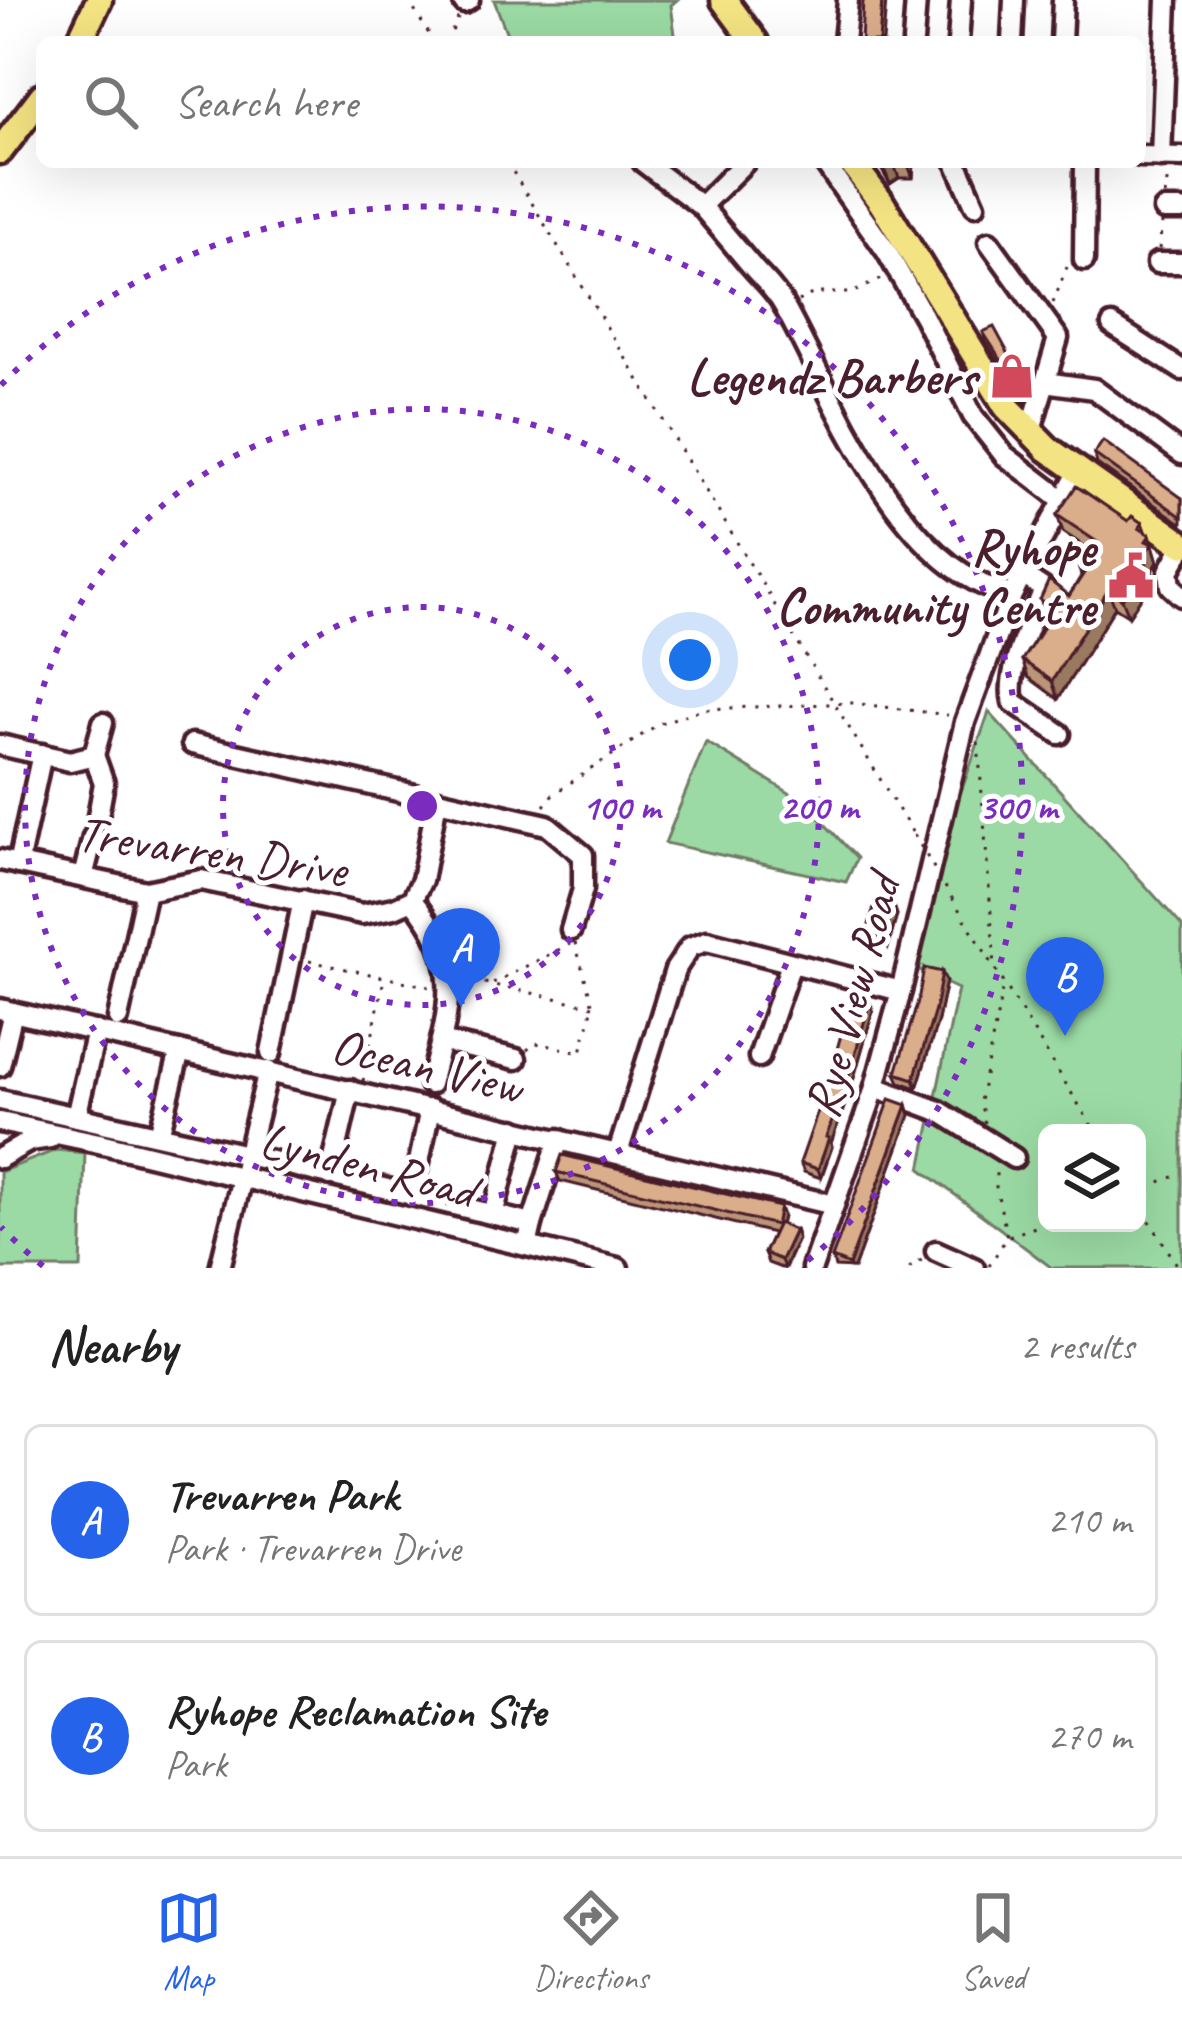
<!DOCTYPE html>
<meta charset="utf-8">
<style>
:root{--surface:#fff;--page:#f6f6f6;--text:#222;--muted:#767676;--line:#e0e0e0;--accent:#2563eb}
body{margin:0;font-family:Caveat,sans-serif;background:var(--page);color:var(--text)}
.controls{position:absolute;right:36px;bottom:36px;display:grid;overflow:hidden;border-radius:18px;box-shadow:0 12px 48px #0002}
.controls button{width:108px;height:108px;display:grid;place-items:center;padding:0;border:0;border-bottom:3px solid var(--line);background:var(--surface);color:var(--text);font:60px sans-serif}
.you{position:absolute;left:690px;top:660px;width:42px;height:42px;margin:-30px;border:9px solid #fff;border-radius:50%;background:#1a73e8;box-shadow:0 0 0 18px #1a73e833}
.badge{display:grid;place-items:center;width:78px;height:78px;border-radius:50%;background:var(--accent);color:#fff;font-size:39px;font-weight:700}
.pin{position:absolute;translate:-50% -99px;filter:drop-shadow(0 3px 6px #0008)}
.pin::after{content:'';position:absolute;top:63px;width:42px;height:36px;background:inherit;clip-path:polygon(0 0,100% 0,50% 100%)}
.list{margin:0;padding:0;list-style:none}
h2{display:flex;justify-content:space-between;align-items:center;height:156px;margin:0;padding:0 48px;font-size:51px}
h2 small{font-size:39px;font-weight:400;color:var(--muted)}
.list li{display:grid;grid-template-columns:78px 1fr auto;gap:36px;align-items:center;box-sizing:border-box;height:192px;margin:0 24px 24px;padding:0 24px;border:3px solid var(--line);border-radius:18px}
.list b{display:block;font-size:45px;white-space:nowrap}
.list p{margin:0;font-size:39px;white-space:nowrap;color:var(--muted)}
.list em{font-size:39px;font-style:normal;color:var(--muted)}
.icon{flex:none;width:66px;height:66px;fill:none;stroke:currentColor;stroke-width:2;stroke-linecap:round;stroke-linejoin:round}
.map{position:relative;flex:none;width:1182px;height:1268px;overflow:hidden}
.search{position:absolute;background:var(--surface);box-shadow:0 12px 48px #0002;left:36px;right:36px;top:36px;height:132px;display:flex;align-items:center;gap:30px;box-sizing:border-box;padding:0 42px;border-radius:18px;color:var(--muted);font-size:45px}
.sheet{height:588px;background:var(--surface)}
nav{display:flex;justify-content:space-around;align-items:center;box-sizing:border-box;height:168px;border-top:3px solid var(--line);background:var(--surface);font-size:33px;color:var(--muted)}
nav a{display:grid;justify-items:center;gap:6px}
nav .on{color:var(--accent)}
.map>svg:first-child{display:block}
</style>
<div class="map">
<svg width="1182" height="1268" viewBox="0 0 1182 1268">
<rect width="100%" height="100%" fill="#fff"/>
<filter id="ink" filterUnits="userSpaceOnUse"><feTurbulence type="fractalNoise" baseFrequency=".00833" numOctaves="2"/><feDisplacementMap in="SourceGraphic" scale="24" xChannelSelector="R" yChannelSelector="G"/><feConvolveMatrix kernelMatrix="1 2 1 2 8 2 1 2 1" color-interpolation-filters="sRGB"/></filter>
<g filter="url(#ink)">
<g fill="#9bdaa4" stroke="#727c68" stroke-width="3" fill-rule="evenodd">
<polygon points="494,0 677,0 671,5 676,42 510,42"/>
<path d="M989 712 1182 926V1268H1052L921 1169 958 989 907 965 921 906ZM1047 1133H1137V1223H1047Z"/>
<polygon points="706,742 804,802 857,858 846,882 665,843"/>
<polygon points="56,1150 85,1153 81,1268 0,1268 0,1172"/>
</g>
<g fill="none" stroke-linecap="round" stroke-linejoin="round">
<g stroke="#4a1f2b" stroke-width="27">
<g id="minor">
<polyline points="464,3 469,0"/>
<polyline points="844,42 848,0"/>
<polyline points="913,42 916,0"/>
<polyline points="958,42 961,0"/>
<polyline points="1012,42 1014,0"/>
<polyline points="1061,42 1063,0"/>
<polyline points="1140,156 1182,157"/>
<polyline points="1161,157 1167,0"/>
<polyline points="643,162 701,206"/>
<path d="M745 162 701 206C719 227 737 249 755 270 765 281 777 292 784 306 835 398 896 568 1012 595"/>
<polyline points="824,162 887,252 924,317 973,416 1004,455 1063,500"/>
<polyline points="956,162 975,205"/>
<polyline points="1164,210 1182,210"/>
<polyline points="989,242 1058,338 1030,433"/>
<polyline points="1084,260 1085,162"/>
<polyline points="1157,263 1182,263"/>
<polyline points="1112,325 1182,370"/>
<polyline points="1045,382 1094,389 1182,454"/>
<polyline points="1182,548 1169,571 1171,586 1182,596"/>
<path d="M1023 575 1044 589C1033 618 1005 672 1013 702L1060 734"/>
<polyline points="192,744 547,825 583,855 583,889 571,930"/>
<polyline points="0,745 70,761 94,755 103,723"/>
<polyline points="94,755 104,783 98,816"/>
<polyline points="0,860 146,891 201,880 362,914 394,908 412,900 422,880 437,800"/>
<polyline points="18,864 42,754"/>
<polyline points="83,877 93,837"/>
<path d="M412 900C466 964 449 1010 430 1084"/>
<polyline points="0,1009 834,1205"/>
<polyline points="118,1018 146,891"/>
<polyline points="441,1041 516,1059"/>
<polyline points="271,1053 303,900"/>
<polyline points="759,1057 791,964"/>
<polyline points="0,1066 13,1012"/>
<polyline points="875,1087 939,1111 1014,1158"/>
<polyline points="0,1100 247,1155 532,1224 527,1246"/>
<polyline points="76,1117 96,1031"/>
<polyline points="0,1122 99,1143 618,1268"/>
<polyline points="159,1135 180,1051"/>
<polyline points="618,1153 675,970 690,947 707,941 901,991"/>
<polyline points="0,1158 30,1141 50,1138"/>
<polyline points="330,1176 350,1090"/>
<polyline points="412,1196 430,1109"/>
<polyline points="493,1215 515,1129"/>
<polyline points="532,1224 559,1139"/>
<polyline points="936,1251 974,1268"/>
<polyline points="220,1268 268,1071"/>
<polyline points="812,1268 873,1094 901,991 965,722 1012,595 1078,473"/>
</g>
</g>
<g stroke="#4a1f2b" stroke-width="33">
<g id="major">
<polyline points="724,0 755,42"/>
<polyline points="79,42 99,0"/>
<polyline points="0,151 42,96"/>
<polyline points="851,162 881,202 1006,406 1048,449 1182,544"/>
</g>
</g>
<g stroke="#4a1f2b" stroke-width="3" stroke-dasharray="3 9" stroke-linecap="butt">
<polyline points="408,0 434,42"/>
<polyline points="422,0 451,2"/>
<polyline points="447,42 459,16"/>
<polyline points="507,162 914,835"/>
<polyline points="1165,196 1168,175"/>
<polyline points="1159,249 1162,223"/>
<polyline points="798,301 814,293 852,293 885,277"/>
<polyline points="1053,303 1067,267"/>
<polyline points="978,742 995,966"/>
<polyline points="544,806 552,795 660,723 704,709 853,703 948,715"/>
<polyline points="952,898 1096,1133"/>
<polyline points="309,961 435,988"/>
<polyline points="461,978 593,1006"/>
<polyline points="493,983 570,944"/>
<polyline points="527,1050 536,1043 581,1052 593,1006 575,943"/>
<polyline points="363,1081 384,979"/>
<polyline points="985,1123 980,1101 1003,986"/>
<polyline points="1137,1190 1182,1174"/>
<polyline points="1137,1200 1179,1268"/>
<polyline points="1009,1236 1047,1223"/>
<polyline points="989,1266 1007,1237 996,1187 996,1169"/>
<polyline points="909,1268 925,1258"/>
</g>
<use href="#minor" stroke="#fff" stroke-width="18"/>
<use href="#major" stroke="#f4e382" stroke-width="24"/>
<polyline stroke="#4a1f2b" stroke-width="3" stroke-dasharray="3 9" stroke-linecap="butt" points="914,835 952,898"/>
</g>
<g fill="#bb9578" stroke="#4a1f2b" stroke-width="3">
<polygon points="877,162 914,162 913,178 899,178 890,184"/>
<polygon points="983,332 1013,362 1030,386 1025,401 986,342"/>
<polygon points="1094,454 1182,498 1182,524 1097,464"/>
<polygon points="1057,515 1142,523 1145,532 1150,535 1158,562 1152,571 1154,578 1129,616 1115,607 1058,699 1028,677 1022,660 1049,619 1040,600 1069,596 1081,576 1079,569 1091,551 1063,532"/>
<polygon points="894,906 897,915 888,947 870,942 867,932"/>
<polygon points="946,981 938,1020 917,1088 900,1082 896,1073"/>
<polygon points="870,1002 873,1011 851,1088 831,1143 832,1147 821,1178 804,1172 800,1163"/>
<polygon points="907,1105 910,1115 854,1268 835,1267 832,1258"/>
<polygon points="556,1172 783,1216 781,1225 795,1230 798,1239 785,1268 781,1268 768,1263 764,1253 773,1233 560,1181"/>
</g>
<g fill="#997961" stroke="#4a1f2b" stroke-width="3">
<polygon points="882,0 886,0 883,42 879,42"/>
<polygon points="889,162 893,162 899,178 890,184 883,166"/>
<polygon points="907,162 914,162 913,178"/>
<polygon points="1026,377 1030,386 1025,401 1022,392"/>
<polygon points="1142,523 1148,538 1150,535 1158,562 1152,571 1154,578 1129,616 1122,599 1139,528"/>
<polygon points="1108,590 1115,607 1058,699 1052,681"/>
<polygon points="894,906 897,915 888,947 884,938"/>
<polygon points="942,972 946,981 938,1020 917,1088 914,1079"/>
<polygon points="870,1002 873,1011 851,1088 831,1143 832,1147 821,1178 818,1169 826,1137"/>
<polygon points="907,1105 910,1115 854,1268 850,1268 849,1265"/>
<polygon points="780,1207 783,1216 779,1234 776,1225"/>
<polygon points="795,1230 798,1239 784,1268 781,1260"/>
</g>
<g fill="#daad8b" stroke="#4a1f2b" stroke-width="3">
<polygon points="863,0 882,0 879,42 861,42"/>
<polygon points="994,327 1013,362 1026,377 1022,392 983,332"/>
<polygon points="1103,441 1182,498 1182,517 1094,454"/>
<polygon points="1076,486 1128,521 1132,516 1142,523 1139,528 1150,535 1146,541 1152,544 1143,557 1148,561 1122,599 1108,590 1052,681 1022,660 1055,610 1040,600 1049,580 1069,596 1084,573 1079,569 1097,542 1057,515"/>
<polygon points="876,900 894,906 884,938 867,932"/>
<polygon points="924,968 942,972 935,1010 914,1079 896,1073 918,1001"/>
<polygon points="852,996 870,1002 848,1079 826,1137 829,1138 818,1169 800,1163 826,1088"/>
<polygon points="890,1099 907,1105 849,1265 832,1258"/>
<polygon points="562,1155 780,1207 776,1225 556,1172"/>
<polygon points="778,1223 795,1230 781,1260 764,1253"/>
</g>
</g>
<g fill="none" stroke="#7b2cbf" stroke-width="6" stroke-dasharray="6 12">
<circle cx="422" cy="806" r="199"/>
<circle cx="422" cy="806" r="397"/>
<path d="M43 1266A596 596 0 0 1 1 1227M1 385A596 596 0 1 1 801 1266"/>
</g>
<defs>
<g id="shop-bare" transform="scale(3.6)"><path d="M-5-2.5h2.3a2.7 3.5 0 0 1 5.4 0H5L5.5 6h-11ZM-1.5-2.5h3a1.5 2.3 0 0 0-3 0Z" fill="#d1495b" stroke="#fff" stroke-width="2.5" paint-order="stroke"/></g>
<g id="civic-bare" transform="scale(3.6)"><path d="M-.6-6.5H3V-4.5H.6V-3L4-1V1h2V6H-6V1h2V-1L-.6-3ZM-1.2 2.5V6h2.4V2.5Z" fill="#d1495b" stroke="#fff" stroke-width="2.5" paint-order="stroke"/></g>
</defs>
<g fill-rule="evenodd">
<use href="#shop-bare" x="1012" y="376"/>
<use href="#civic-bare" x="1131" y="576"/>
</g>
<g text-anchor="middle" stroke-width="10" stroke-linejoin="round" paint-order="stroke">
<g font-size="51" font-weight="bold" fill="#4a1f2b" stroke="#fff" text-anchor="end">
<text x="976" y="394">Legendz Barbers</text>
<text x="1095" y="565">Ryhope<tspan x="1095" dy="59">Community Centre</tspan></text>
</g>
<g font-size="51" fill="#4a1f2b" stroke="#fff">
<text transform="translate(212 850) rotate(8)" y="18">Trevarren Drive</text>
<text transform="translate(851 996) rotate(-75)" y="18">Rye View Road</text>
<text transform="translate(427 1065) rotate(13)" y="18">Ocean View</text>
<text transform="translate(368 1164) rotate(14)" y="18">Lynden Road</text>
</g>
</g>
<circle cx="422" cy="806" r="18" fill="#7b2cbf" stroke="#fff" stroke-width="6"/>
<g font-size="36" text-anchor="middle" font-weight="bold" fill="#7b2cbf" stroke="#fff" stroke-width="10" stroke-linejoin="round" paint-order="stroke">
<text x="621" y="819">100 m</text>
<text x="819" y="819">200 m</text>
<text x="1018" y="819">300 m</text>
</g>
</svg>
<div class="controls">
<button><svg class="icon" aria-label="layers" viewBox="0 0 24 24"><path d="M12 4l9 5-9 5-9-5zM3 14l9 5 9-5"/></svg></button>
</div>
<div class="you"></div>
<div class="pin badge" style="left:461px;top:1007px">A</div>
<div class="pin badge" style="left:1065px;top:1036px">B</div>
<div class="search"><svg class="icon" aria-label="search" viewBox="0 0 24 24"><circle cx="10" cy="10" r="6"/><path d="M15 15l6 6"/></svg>Search here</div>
</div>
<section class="sheet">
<h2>Nearby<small>2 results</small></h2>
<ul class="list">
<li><span class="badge">A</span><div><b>Trevarren Park</b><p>Park · Trevarren Drive</p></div><em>210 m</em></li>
<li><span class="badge">B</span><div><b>Ryhope Reclamation Site</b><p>Park</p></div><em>270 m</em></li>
</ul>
</section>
<nav>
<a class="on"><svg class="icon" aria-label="map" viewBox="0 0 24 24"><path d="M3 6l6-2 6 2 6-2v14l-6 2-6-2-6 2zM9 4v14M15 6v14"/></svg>Map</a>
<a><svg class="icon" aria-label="directions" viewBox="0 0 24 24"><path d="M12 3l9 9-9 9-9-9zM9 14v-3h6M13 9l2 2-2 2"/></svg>Directions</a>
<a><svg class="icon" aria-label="saved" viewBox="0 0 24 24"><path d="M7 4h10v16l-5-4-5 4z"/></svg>Saved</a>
</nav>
